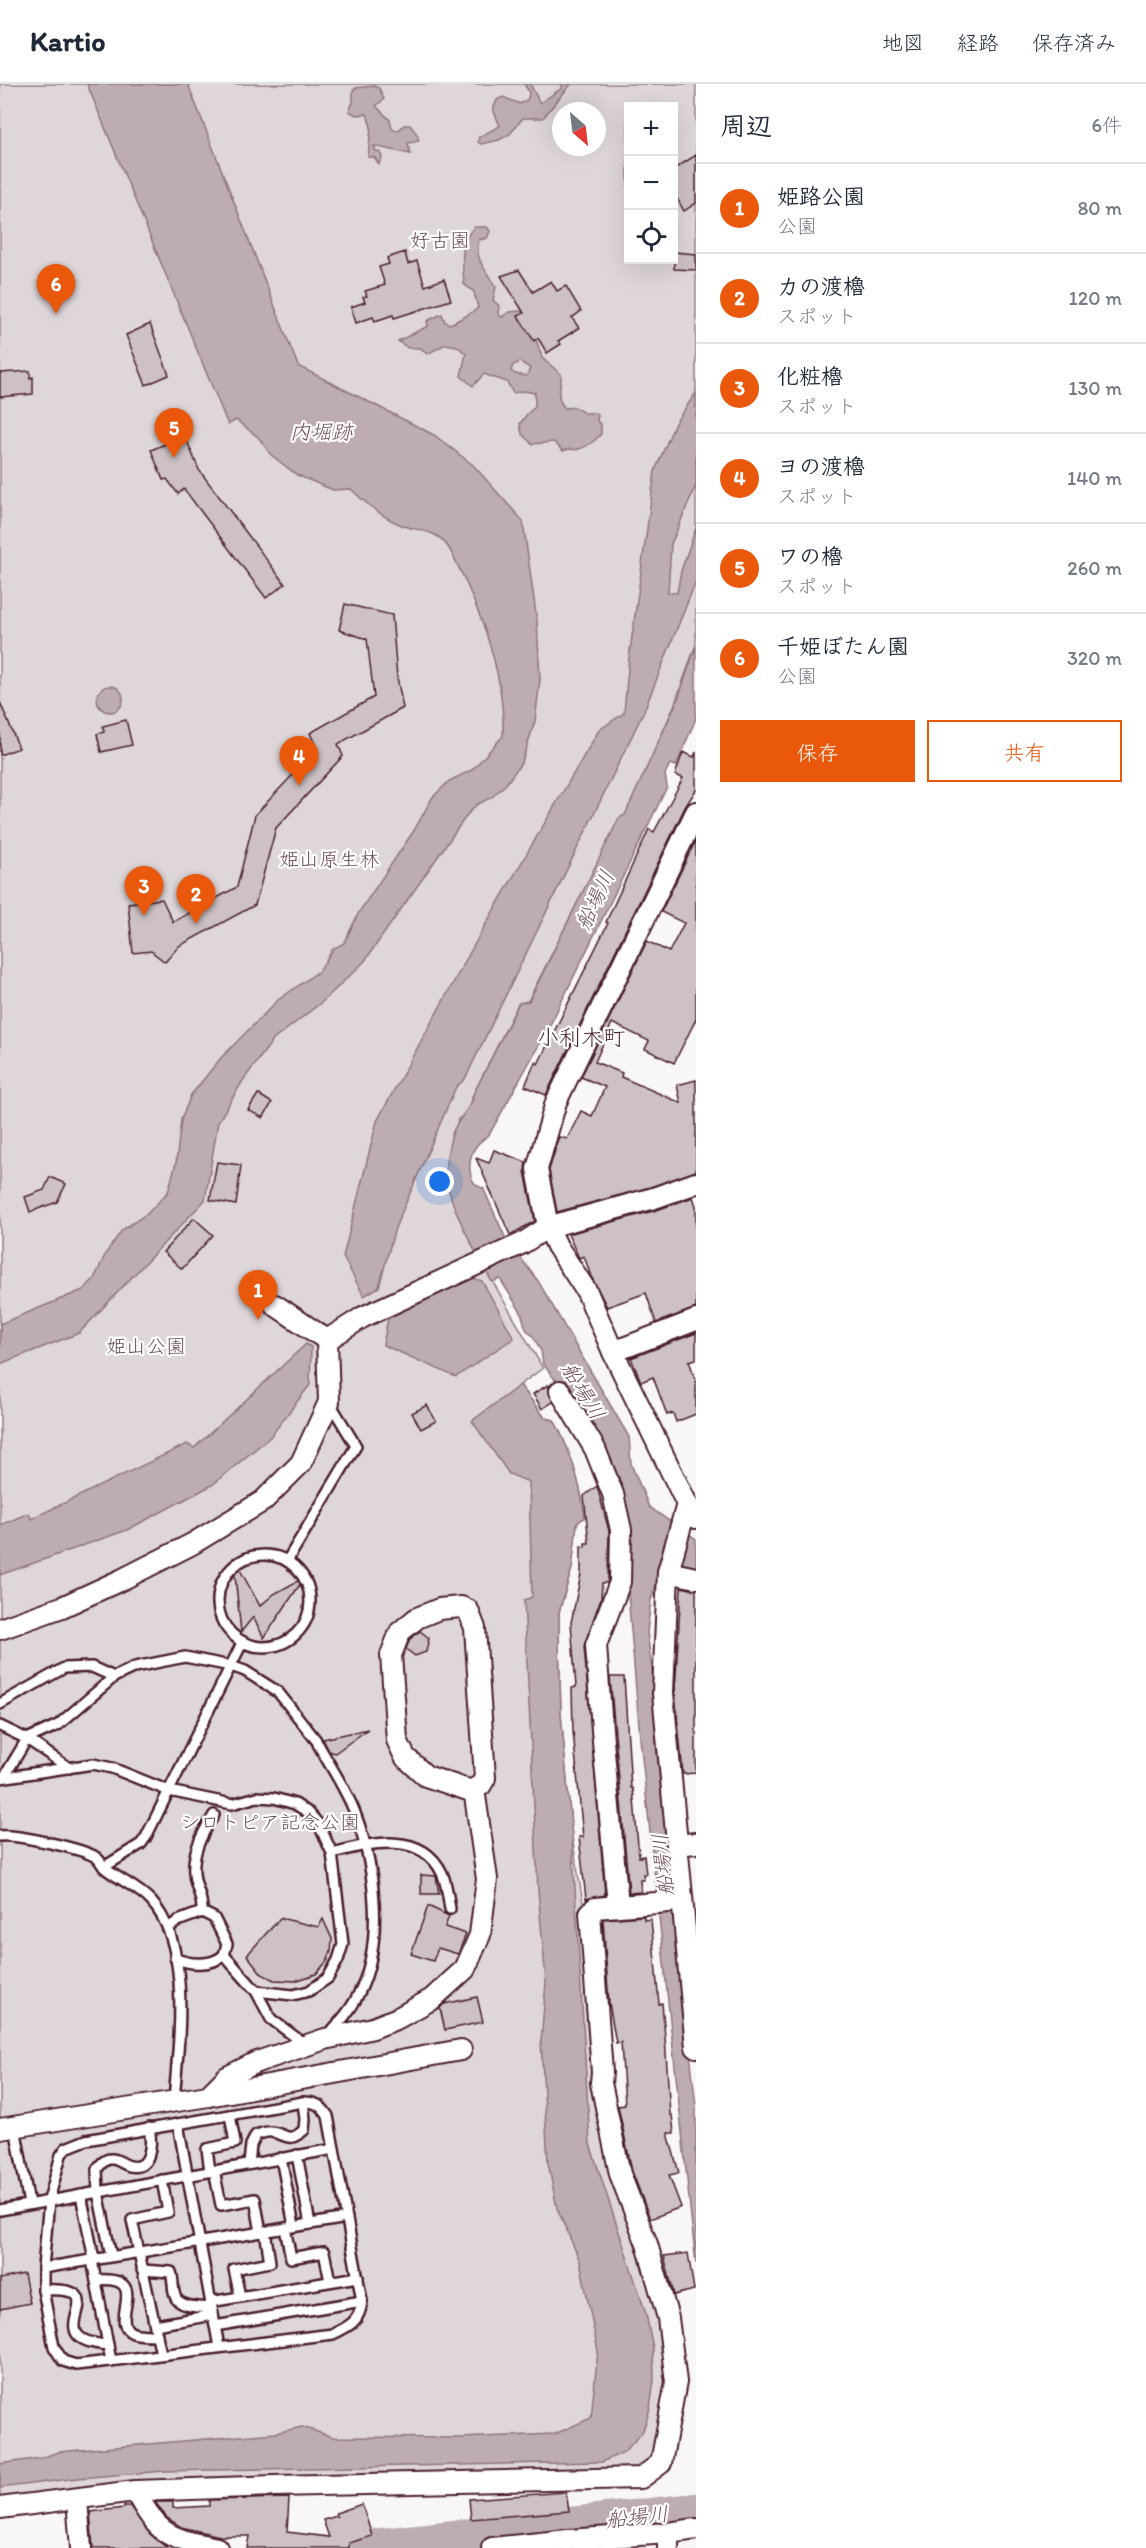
<!DOCTYPE html>
<html lang="ja">
<meta charset="utf-8">
<style>
:root{--surface:#fff;--page:#f2f2f3;--text:#1f2937;--muted:#747a83;--line:#e0e1e3;--accent:#ea580c}
body{margin:0;font-family:Itim,"Klee One",sans-serif;background:var(--page);color:var(--text)}
.controls{position:absolute;right:18px;top:18px;display:grid;overflow:hidden;border-radius:0px;box-shadow:0 6px 24px #0002}
.controls button{width:54px;height:54px;display:grid;place-items:center;padding:0;border:0;border-bottom:2px solid var(--line);background:var(--surface);color:var(--text);font:30px sans-serif}
.compass{position:absolute;left:552px;top:18px;width:54px;height:54px;border-radius:50%;background:var(--surface);box-shadow:0 6px 24px #0002;rotate:152deg}
.you{position:absolute;left:440px;top:1098px;width:21px;height:21px;margin:-15px;border:4px solid #fff;border-radius:50%;background:#1a73e8;box-shadow:0 0 0 9px #1a73e833}
.badge{display:grid;place-items:center;width:39px;height:39px;border-radius:50%;background:var(--accent);color:#fff;font-size:20px;font-weight:700}
.pin{position:absolute;translate:-50% -50px;filter:drop-shadow(0 2px 3px #0008)}
.pin::after{content:'';position:absolute;top:32px;width:21px;height:18px;background:inherit;clip-path:polygon(0 0,100% 0,50% 100%)}
.list{margin:0;padding:0;list-style:none}
h2{display:flex;justify-content:space-between;align-items:center;height:78px;margin:0;padding:0 24px;font-size:26px}
h2 small{font-size:20px;font-weight:400;color:var(--muted)}
.list li{display:grid;grid-template-columns:39px 1fr auto;gap:18px;align-items:center;box-sizing:border-box;height:90px;padding:0 24px;border-top:2px solid var(--line)}
.list b{display:block;font-size:22px;white-space:nowrap}
.list p{margin:0;font-size:20px;white-space:nowrap;color:var(--muted)}
.list em{font-size:20px;font-style:normal;color:var(--muted)}
.actions{display:flex;gap:12px;padding:18px 24px}
.actions a{flex:1;padding:14px 0;border:2px solid var(--accent);border-radius:0px;text-align:center;font-size:21px;color:var(--accent)}
.actions .main{background:var(--accent);color:#fff}
.icon{flex:none;width:33px;height:33px;fill:none;stroke:currentColor;stroke-width:2;stroke-linecap:round;stroke-linejoin:round}
.map{position:relative;flex:none;width:696px;height:2464px;overflow:hidden}
header{display:flex;align-items:center;gap:36px;box-sizing:border-box;height:84px;padding:0 30px;background:var(--surface);border-bottom:2px solid var(--line)}
header strong{font-size:28px}
nav{display:flex;gap:33px;margin-inline-start:auto;font-size:21px}
main{display:flex}
aside{flex:1;background:var(--surface)}
.map>svg:first-child{display:block}
</style>
<header>
<strong>Kartio</strong>
<nav><a>地図</a><a>経路</a><a>保存済み</a></nav>
</header>
<main>
<div class="map">
<svg width="696" height="2464" viewBox="0 0 696 2464">
<rect width="100%" height="100%" fill="#f8f6f7"/>
<filter id="ink" filterUnits="userSpaceOnUse"><feTurbulence type="fractalNoise" baseFrequency=".0167" numOctaves="2"/><feDisplacementMap in="SourceGraphic" scale="12" xChannelSelector="R" yChannelSelector="G"/><feConvolveMatrix kernelMatrix="1 2 1 2 8 2 1 2 1" color-interpolation-filters="sRGB"/></filter>
<g filter="url(#ink)">
<path fill="#ded6d9" stroke="#947a82" stroke-width="1.5" fill-rule="evenodd" d="M0 0H696V560L674 622 626 732 620 734 528 917 518 920 473 1011 469 1029 458 1035 446 1090 454 1116 476 1169 543 1284 520 1301 545 1334 554 1336C571 1367 580 1397 585 1433L577 1439 572 1484 559 1528V1556L561 1630 572 1753 583 1819 589 1888 625 2115 666 2251 668 2317 655 2375 634 2392 0 2419ZM628 22H674V176H628ZM561 27H597V63H561Z"/>
<g fill="#bdadb0" stroke="#8f747b" stroke-width="1.5" fill-rule="evenodd">
<path d="M87 0H188L298 282 434 351 473 381 523 437 537 537 540 595 535 637 522 678 506 700 492 713 476 721 467 731 364 878 322 918 273 956 242 998 218 1038 205 1116 79 1249 0 1280V1240L83 1206 94 1195 106 1169 122 1146 148 1129 168 1108 176 1079 181 1036 191 1011 220 975 278 916 319 887 333 865 344 859 359 828 415 745 432 714 449 697 472 686 503 652C505 595 486 543 463 492 456 479 449 457 435 451 425 446 414 445 404 442 385 435 365 419 351 405L333 406 297 391 270 370 259 354 236 336 228 341Z"/>
<polygon points="524,0 530,0 540,19 562,4 562,0 571,0 543,34 523,34 510,50 499,56 481,60 478,58 479,53 500,42 493,25 497,16 503,13 520,20 528,15 529,8"/>
<polygon points="374,2 379,4 384,15 376,22 390,36 392,45 398,47 404,41 410,41 417,50 419,57 408,59 410,70 374,62 375,66 381,69 382,74 379,80 374,73 368,73 371,43 367,30 356,31 349,27 353,18 353,6 356,4"/>
<path d="M475 143H487L490 147 487 154 479 156C473 174 487 188 496 203L493 216 499 222 498 230 502 233 509 228 521 227 537 258 542 274 561 290C562 303 554 313 565 324L575 323 584 329H595L598 331 597 337 601 341V350C596 356 587 363 579 365 572 367 570 363 563 367L554 358 532 360 522 350 520 340 527 330 535 323V309L524 307 513 309 507 298 484 290 473 302 461 292 466 270 457 262 446 260 427 270 421 264H408L398 257 428 242 427 237 442 230 445 238 450 240C457 237 472 229 478 224L474 208 464 200C463 181 458 156 475 143ZM520 278 530 284 527 292 515 290 511 287 513 281Z"/>
<polygon points="696,309 696,401 671,460 668,509 677,509 681,487 696,444 696,497 644,627 465,995 456,1003 395,1144 379,1203 364,1212 343,1173 377,1037 484,843 599,646 624,629 629,574 655,387 675,339"/>
<path d="M696 562V634L676 682 670 680 665 690 667 703 549 943 489 1051C485 1054 480 1057 477 1061 467 1073 466 1100 483 1104L506 1155 538 1197 629 1353 631 1380 649 1423 696 1455V1487L663 1480 651 1516 647 1548 652 1585 656 1662 696 2023V2180L640 1654 628 1509 630 1462 574 1320 543 1280 541 1267 533 1252 526 1245 521 1228 500 1195 492 1198C477 1170 449 1123 446 1091 444 1079 449 1062 452 1050 457 1036 467 1028 473 1015L472 1013 519 919 529 917 619 734 625 731 678 615Z"/>
<circle cx="110" cy="615" r="13"/>
<polygon points="470,1193 482,1197 514,1254 456,1293 383,1261 388,1234"/>
<polygon points="306,1260 311,1263 310,1301 270,1353 212,1401 127,1446 0,1491 0,1441 29,1429 31,1435 187,1360 194,1364"/>
<path d="M520 1301 545 1334 554 1336C571 1367 580 1397 585 1433L577 1439 572 1484 559 1528V1556L561 1630 572 1753 590 2060 646 2230 653 2264 654 2296 650 2325 642 2349 624 2368 602 2378 165 2387 78 2394 0 2404V2380L41 2374 58 2368 275 2349 302 2343 333 2353 460 2354 555 2350 591 2334 598 2267 580 2177 557 2124 548 2079 541 1957 546 1898 538 1806 524 1516 532 1513 529 1398 509 1390 472 1337Z"/>
</g>
<g fill="none" stroke-linecap="round" stroke-linejoin="round">
<polyline stroke="#bdadb0" stroke-width="36" points="364,2464 696,2427"/>
</g>
<g fill="#cdc1c4" stroke="#4a1f2b" stroke-width="1.5">
<polygon points="696,71 696,119 684,127 674,109 674,85"/>
<polygon points="405,168 408,180 417,177 425,202 444,195 451,216 394,234 393,231 375,237 373,233 356,239 351,223 365,218 363,213 367,212 365,207 385,201 379,183 389,180 387,174"/>
<polygon points="674,168 696,170 696,186 674,185"/>
<polygon points="519,186 533,208 551,197 557,207 566,202 581,227 572,234 579,244 558,257 561,260 547,269 538,254 534,257 518,232 524,229 501,192"/>
<polygon points="150,240 169,291 146,301 126,251"/>
<polygon points="30,287 30,294 33,293 33,310 0,313 0,289"/>
<polygon points="185,352 199,386 285,500 266,514 184,405 178,410 167,395 163,396 151,366"/>
<polygon points="345,520 392,531 397,593 403,624 338,660 343,672 276,744 255,821 179,862 165,878 151,867 133,869 128,819 162,815 173,838 237,803 255,731 317,665 310,649 374,613 367,555 339,546"/>
<polygon points="0,618 19,664 0,671"/>
<polygon points="126,636 132,661 101,668 97,650 104,648 103,642"/>
<polygon points="683,668 694,673 696,668 696,706 685,723 546,1011 525,1002 535,978 538,980 608,839 606,838 649,745 654,748 683,694 675,691"/>
<polygon points="696,756 696,935 674,979 645,965 649,957 612,939 595,978 622,989 621,993 681,1019 677,1001 696,996 696,1087 650,1103 557,1128 549,1086 557,1060 559,1053 567,1055 581,1027 592,1032 605,1003 581,993 647,857 669,868 684,839 661,828"/>
<polygon points="258,1010 272,1019 263,1034 248,1026"/>
<polygon points="494,1066 526,1078 525,1087 535,1137 510,1151 476,1074 489,1079"/>
<polygon points="217,1078 241,1081 236,1121 210,1116"/>
<polygon points="50,1093 66,1100 57,1118 30,1128 25,1113 44,1106"/>
<polygon points="693,1113 696,1122 696,1224 656,1239 646,1209 607,1223 591,1192 584,1172 579,1174 568,1150 657,1126"/>
<polygon points="194,1134 213,1151 182,1185 163,1168"/>
<polygon points="696,1249 696,1275 689,1277 696,1296 696,1330 676,1338 673,1329 667,1331 653,1293 641,1298 631,1274"/>
<polygon points="548,1301 553,1318 542,1325 533,1310"/>
<polygon points="427,1321 436,1337 421,1345 412,1329"/>
<polygon points="597,1402 609,1447 608,1496 607,1499 602,1499 601,1514 584,1562 605,1811 586,1815 579,1753 583,1753 573,1647 572,1604 576,1603 571,1539 581,1490 581,1462 585,1463 585,1459 589,1459 584,1412"/>
<polygon points="233,1473 260,1522 274,1510 305,1493 264,1554 253,1533 241,1548"/>
<polygon points="681,1503 696,1506 696,1689 683,1690 675,1609"/>
<polygon points="420,1547 429,1554 426,1568 415,1572 406,1565 410,1555"/>
<polygon points="610,1593 624,1593 631,1704 633,1704 639,1773 644,1772 646,1790 643,1790 644,1796 640,1796 641,1808 629,1809"/>
<polygon points="368,1645 335,1669 329,1667 323,1655"/>
<polygon points="421,1791 436,1792 439,1810 421,1810"/>
<polygon points="428,1822 449,1832 445,1843 466,1850 458,1870 438,1864 433,1877 411,1870"/>
<polygon points="644,1832 644,1836 651,1835 659,1920 662,1919 665,1953 670,2031 672,2031 674,2049 668,2049 679,2089 669,2091 681,2123 650,2135 632,2087 618,2022 625,2021 621,1958 616,1959 609,1919 603,1835"/>
<polygon points="280,1834 318,1843 323,1835 332,1855 331,1867 327,1877 316,1890 295,1897 274,1896 262,1890 247,1871"/>
<polygon points="477,1913 483,1938 445,1946 440,1924 444,1920"/>
<polygon points="688,2169 694,2206 674,2211 664,2172"/>
<polygon points="24,2190 30,2219 0,2225 0,2195"/>
<polygon points="566,2408 569,2427 471,2435 469,2415"/>
<polygon points="289,2414 287,2448 329,2453 323,2436 337,2432 336,2429 362,2420 372,2452 349,2459 349,2464 247,2464 249,2452 220,2452 181,2443 167,2434 155,2418 173,2418 173,2424 209,2422 209,2416"/>
<polygon points="124,2422 130,2422 150,2450 167,2464 93,2464 90,2428 124,2424"/>
</g>
<g fill="none" stroke-linecap="round" stroke-linejoin="round">
<g stroke="#4a1f2b" stroke-width="14">
<g id="lane">
<circle cx="264" cy="1517" r="46"/>
<polyline points="287,1477 356,1362 330,1319"/>
<polyline points="0,1620 64,1584 92,1583 114,1593 135,1583 185,1573 231,1582 245,1587 278,1608 316,1656"/>
<polyline points="0,1642 27,1655 69,1684"/>
<path d="M318 1660C330 1682 346 1705 355 1729 375 1781 385 1860 358 1911 351 1926 339 1939 328 1951"/>
<polyline points="4,1693 27,1655 58,1641 114,1593"/>
<path d="M0 1694 93 1680 112 1684 169 1707 232 1720 257 1713 274 1714 295 1720 309 1729 319 1741 332 1769 343 1860 338 1876 328 1894 309 1907 293 1911 256 1907 224 1871 227 1860 214 1834 202 1828C203 1816 198 1808 195 1796 190 1772 201 1751 214 1731"/>
<path d="M0 1752C15 1750 86 1765 97 1774 101 1777 102 1782 106 1785 120 1796 139 1804 151 1817 193 1863 178 1960 174 2017"/>
<path d="M332 1769C368 1760 421 1745 442 1789 447 1800 448 1813 450 1825"/>
<polyline points="104,1783 141,1760 146,1753 242,1559"/>
<polyline points="168,1844 178,1837 202,1828"/>
<path d="M175 1874C189 1881 212 1882 224 1871"/>
<polyline points="256,1907 271,1935 306,1961"/>
<path d="M303 2018C316 2018 321 2021 328 2032L362 2217C360 2237 350 2242 333 2250L76 2281 63 2277 54 2263 43 2206V2184L49 2116 61 2071 66 2064 86 2056Z"/>
<polyline points="178,2040 219,2263"/>
<polyline points="15,2043 29,2120"/>
<polyline points="297,2071 310,2140"/>
<polyline points="281,2074 294,2142"/>
<path d="M249 2080 251 2061 256 2051C260 2050 267 2047 271 2048 288 2050 287 2060 304 2046L305 2035 303 2018"/>
<polyline points="214,2086 221,2121 255,2115 261,2148"/>
<polyline points="210,2087 207,2065 235,2059 230,2031"/>
<polyline points="81,2111 94,2175"/>
<polyline points="0,2126 334,2065"/>
<polyline points="285,2144 291,2174 324,2168 330,2197"/>
<path d="M111 2172 98 2108 97 2085C101 2080 105 2074 112 2075 118 2075 124 2081 130 2082 152 2087 152 2058 149 2044"/>
<polyline points="92,2176 111,2277"/>
<polyline points="43,2184 347,2134"/>
<path d="M142 2186 171 2188C174 2197 172 2204 175 2212 179 2224 202 2223 212 2224"/>
<path d="M96 2196C155 2191 106 2238 133 2249 139 2251 149 2251 157 2251"/>
<path d="M43 2206C125 2201 30 2255 108 2261"/>
<polyline points="240,2212 234,2185 270,2178 265,2147"/>
<polyline points="210,2218 358,2193"/>
<polyline points="155,2241 213,2231"/>
<polyline points="215,2242 362,2217"/>
<polyline points="161,2270 132,2136 168,2128 162,2096"/>
</g>
</g>
<g stroke="#4a1f2b" stroke-width="24">
<g id="street">
<polyline points="696,728 556,1018 537,1085 548,1143 557,1162 587,1208 613,1268 687,1420 696,1434"/>
<polyline points="275,1221 327,1256"/>
<polyline points="327,1256 363,1233 523,1159 548,1143 654,1114 696,1099"/>
<polyline points="613,1268 696,1236"/>
<polyline points="560,1307 595,1365 613,1410 621,1446 620,1498 596,1561 602,1646 618,1821"/>
<polyline points="687,1420 668,1488 663,1609 696,1963"/>
<polyline points="668,1488 696,1494"/>
<polyline points="0,1545 62,1523 123,1495 192,1460 263,1417 301,1379 329,1318 327,1256"/>
<polyline points="676,1761 696,1759"/>
<polyline points="208,2012 227,1993 257,1978 325,1955 373,1944 398,1934 432,1915 465,1885 480,1851 487,1795 474,1705 481,1701 485,1694 475,1544 468,1526 461,1523 439,1525 417,1534 400,1548 391,1571 397,1656 405,1673 426,1692 468,1706 474,1705"/>
<polyline points="0,2045 208,2012 461,1966"/>
<path d="M135 2407C160 2453 168 2454 217 2464"/>
<polyline points="77,2416 81,2464"/>
<polyline points="0,2424 135,2407 274,2402 641,2394 661,2379 676,2298 668,2234 647,2160 620,2090 601,1999 602,1988 590,1829 595,1824 681,1817"/>
<polyline points="492,2464 568,2456 668,2449"/>
<polyline points="668,2464 668,2449 696,2445"/>
</g>
</g>
<use href="#lane" stroke="#fff" stroke-width="9"/>
<use href="#street" stroke="#fff" stroke-width="20"/>
</g>
</g>
<g text-anchor="middle" stroke-width="4.5" stroke-linejoin="round" paint-order="stroke">
<g font-size="20" fill="#6f4d56" stroke="#fff">
<text x="440" y="163">好古園</text>
<text x="329" y="782">姫山原生林</text>
<text x="146" y="1269">姫山公園</text>
<text x="270" y="1745">シロトピア記念公園</text>
</g>
<g font-size="21" font-style="italic" fill="#72515a" stroke="#fff">
<text x="321" y="355">内堀跡</text>
<text transform="translate(595 816) rotate(-65)" y="7">船場川</text>
<text transform="translate(583 1307) rotate(59)" y="7">船場川</text>
<text transform="translate(663 1781) rotate(-96)" y="7">船場川</text>
<text transform="translate(637 2433) rotate(-6)" y="7">船場川</text>
</g>
<g font-size="22" fill="#4a1f2b" stroke="#fff">
<text x="581" y="961">小利木町</text>
</g>
</g>
</svg>
<div class="controls">
<button>+</button>
<button>−</button>
<button><svg class="icon" aria-label="locate" viewBox="0 0 24 24"><circle cx="12" cy="12" r="6"/><path d="M12 2v4M12 18v4M2 12h4M18 12h4"/></svg></button>
</div>
<svg class="compass" viewBox="-18 -18 36 36"><path d="M0-13l5 13h-10z" fill="#e53935"/><path d="M0 13l5-13h-10z" fill="#747a83"/></svg>
<div class="you"></div>
<div class="pin badge" style="left:258px;top:1236px">1</div>
<div class="pin badge" style="left:196px;top:840px">2</div>
<div class="pin badge" style="left:144px;top:832px">3</div>
<div class="pin badge" style="left:299px;top:702px">4</div>
<div class="pin badge" style="left:174px;top:374px">5</div>
<div class="pin badge" style="left:56px;top:230px">6</div>
</div>
<aside>
<h2>周辺<small>6件</small></h2>
<ul class="list">
<li><span class="badge">1</span><div><b>姫路公園</b><p>公園</p></div><em>80 m</em></li>
<li><span class="badge">2</span><div><b>カの渡櫓</b><p>スポット</p></div><em>120 m</em></li>
<li><span class="badge">3</span><div><b>化粧櫓</b><p>スポット</p></div><em>130 m</em></li>
<li><span class="badge">4</span><div><b>ヨの渡櫓</b><p>スポット</p></div><em>140 m</em></li>
<li><span class="badge">5</span><div><b>ワの櫓</b><p>スポット</p></div><em>260 m</em></li>
<li><span class="badge">6</span><div><b>千姫ぼたん園</b><p>公園</p></div><em>320 m</em></li>
</ul>
<div class="actions"><a class="main">保存</a><a>共有</a></div>
</aside>
</main>
